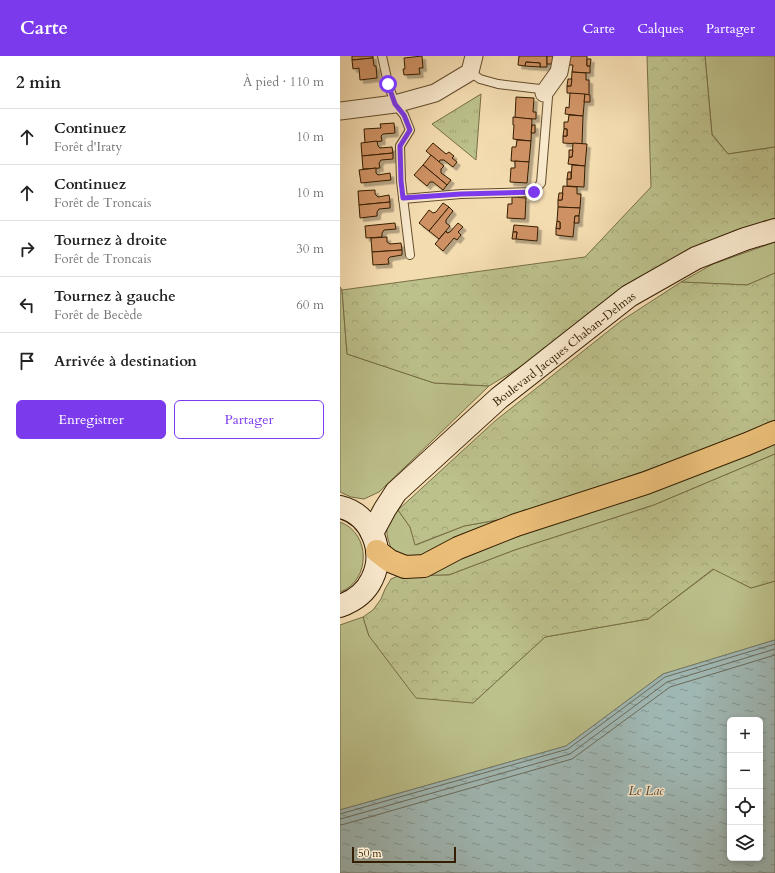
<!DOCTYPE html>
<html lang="fr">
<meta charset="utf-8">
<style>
:root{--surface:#fff;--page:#f2f2f2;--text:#222;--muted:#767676;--line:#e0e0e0;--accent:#7c3aed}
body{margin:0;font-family:Cardo,serif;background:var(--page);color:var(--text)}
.controls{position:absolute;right:12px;bottom:12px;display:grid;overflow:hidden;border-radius:6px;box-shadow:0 2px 6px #0003}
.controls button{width:36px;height:36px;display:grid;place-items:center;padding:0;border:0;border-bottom:1px solid var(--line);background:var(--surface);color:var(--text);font:20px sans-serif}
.scale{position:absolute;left:12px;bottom:10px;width:104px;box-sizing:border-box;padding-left:4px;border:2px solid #341d00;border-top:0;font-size:11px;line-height:14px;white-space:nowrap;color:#341d00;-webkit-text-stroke:3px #f8e8cc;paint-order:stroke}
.stop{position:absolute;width:12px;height:12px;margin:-9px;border:3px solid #7c3aed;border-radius:50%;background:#fff}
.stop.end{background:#7c3aed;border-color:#fff;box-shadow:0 1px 4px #0008}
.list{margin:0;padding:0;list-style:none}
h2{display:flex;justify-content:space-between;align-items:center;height:52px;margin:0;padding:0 16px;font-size:17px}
h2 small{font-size:13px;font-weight:400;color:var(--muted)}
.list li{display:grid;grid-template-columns:26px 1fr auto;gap:12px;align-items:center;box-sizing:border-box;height:56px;padding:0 16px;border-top:1px solid var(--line)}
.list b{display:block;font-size:15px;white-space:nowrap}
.list p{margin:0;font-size:13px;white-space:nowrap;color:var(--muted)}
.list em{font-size:13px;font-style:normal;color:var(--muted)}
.actions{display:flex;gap:8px;padding:12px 16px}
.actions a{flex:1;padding:9px 0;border:1px solid var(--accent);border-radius:6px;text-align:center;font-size:14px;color:var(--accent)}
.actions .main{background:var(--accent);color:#fff}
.icon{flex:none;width:22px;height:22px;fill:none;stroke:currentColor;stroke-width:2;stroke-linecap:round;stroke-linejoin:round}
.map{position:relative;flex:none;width:435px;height:817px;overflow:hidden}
header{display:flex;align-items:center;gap:24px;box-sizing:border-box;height:56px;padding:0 20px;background:var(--accent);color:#fff}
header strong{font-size:19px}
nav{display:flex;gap:22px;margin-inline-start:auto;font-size:14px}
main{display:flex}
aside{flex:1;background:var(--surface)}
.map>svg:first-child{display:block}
</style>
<header>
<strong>Carte</strong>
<nav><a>Carte</a><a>Calques</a><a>Partager</a></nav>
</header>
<main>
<aside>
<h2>2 min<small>À pied · 110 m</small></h2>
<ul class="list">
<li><svg class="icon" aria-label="ahead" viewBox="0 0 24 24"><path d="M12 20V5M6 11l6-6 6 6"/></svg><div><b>Continuez</b><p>Forêt d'Iraty</p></div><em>10 m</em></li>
<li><svg class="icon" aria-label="ahead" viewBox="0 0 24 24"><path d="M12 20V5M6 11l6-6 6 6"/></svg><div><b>Continuez</b><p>Forêt de Troncais</p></div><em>10 m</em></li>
<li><svg class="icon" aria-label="right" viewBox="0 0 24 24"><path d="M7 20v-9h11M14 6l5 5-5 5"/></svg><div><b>Tournez à droite</b><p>Forêt de Troncais</p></div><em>30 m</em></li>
<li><svg class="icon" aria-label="left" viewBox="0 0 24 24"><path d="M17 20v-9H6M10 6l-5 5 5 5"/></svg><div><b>Tournez à gauche</b><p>Forêt de Becède</p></div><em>60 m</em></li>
<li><svg class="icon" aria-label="arrive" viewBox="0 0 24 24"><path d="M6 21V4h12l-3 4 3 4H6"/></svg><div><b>Arrivée à destination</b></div></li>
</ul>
<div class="actions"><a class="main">Enregistrer</a><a>Partager</a></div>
</aside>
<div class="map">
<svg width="435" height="817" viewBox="0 0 435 817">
<defs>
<pattern id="forest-crowns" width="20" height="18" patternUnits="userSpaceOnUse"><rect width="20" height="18" fill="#bcc08b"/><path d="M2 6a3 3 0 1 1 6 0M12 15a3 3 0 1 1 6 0" fill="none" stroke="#a2a576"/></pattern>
<pattern id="park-tufts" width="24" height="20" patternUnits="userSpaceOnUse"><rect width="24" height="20" fill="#bcc08b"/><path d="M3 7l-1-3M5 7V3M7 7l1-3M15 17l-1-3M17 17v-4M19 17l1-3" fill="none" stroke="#a2a576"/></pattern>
<pattern id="water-ripples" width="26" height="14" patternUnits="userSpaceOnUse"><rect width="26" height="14" fill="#a0b9b6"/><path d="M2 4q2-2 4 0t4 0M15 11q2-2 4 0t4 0" fill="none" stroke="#839692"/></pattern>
<filter id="shadow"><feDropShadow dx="3.5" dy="3.5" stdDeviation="0" flood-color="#0004"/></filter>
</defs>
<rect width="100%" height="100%" fill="#f4dcb1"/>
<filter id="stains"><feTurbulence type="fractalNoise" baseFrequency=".005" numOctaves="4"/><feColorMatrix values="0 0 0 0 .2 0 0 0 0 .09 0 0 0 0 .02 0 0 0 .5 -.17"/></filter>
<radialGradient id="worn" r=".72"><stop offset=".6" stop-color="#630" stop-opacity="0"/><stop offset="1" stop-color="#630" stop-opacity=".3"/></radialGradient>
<g fill="#bcc08b" stroke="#786e46">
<polygon points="365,0 435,0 435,91 388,98 372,78"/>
<polygon points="435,186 435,217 407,229 341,226 373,208"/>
<polygon points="0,231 2,234 7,298 94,327 149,330 39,436 24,443 11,441 0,436"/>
<polygon points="435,385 435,398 314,449 175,494 109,519 74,520 97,513 192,473"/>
<path d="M58 454 70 471 76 489 124 470 174 461 79 503 53 496C45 479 43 467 58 454Z"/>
<path d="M0 466C31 477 31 525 0 536Z"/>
<polygon points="374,513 411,532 435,525 435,584 323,618 226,690 0,754 0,569 23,561 29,580 133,647 205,581 308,563"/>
</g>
<g fill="url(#forest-crowns)" stroke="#786e46">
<polygon points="307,0 365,0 372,79 388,98 435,91 435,162 336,202 190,305 149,330 94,327 7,298 2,234 245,201 311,131"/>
<polygon points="435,217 435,364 375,390 174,461 124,470 75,489 70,471 58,454 155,365 281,265 341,226 407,229"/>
<polygon points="435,398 435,525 411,532 373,513 308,563 205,581 133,647 76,642 29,580 23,561 33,554 41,543 45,533 51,523 58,520 109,519 175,494 314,449"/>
</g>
<polygon fill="url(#park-tufts)" stroke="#786e46" points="141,38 136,104 92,68"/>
<path fill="url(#water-ripples)" stroke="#757b6d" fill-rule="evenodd" d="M435 584V817H0V754L226 690 323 618ZM390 664H420V802H390Z"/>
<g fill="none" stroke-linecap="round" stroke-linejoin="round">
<g stroke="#6a6b5b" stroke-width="1">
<polyline points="0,758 228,693 325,621 435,588"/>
<polyline points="0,763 4,762 230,698 327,626 435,593"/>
<polyline points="0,769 5,768 232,703 330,631 435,599"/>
</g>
</g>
<g fill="#ce9163" stroke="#341d00" filter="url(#shadow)">
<polygon points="12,0 33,0 33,2 12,4"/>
<polygon points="82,0 83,12 79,12 80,18 64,19 63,13 65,13 64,2"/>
<polygon points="179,0 207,0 207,11 200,11 200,7 186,6 185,10 178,9"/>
<rect x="207" y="0" width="7" height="8"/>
<polygon points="230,0 247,0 247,10 250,10 250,17 232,16 233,9 229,9"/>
<polygon points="33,2 34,10 36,10 37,22 20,24 19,12 13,13 12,4"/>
<polygon points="247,3 251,3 250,10 247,10"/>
<polygon points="186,6 200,7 200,11 185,10"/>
<polygon points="232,16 246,17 246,24 249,24 249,39 227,37 227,30 231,30"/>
<polygon points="228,23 232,23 231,30 227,30"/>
<polygon points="230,37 245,38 243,60 225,58 226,51 229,52"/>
<polygon points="245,38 250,39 250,46 244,46"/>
<polygon points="176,41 194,42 193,56 196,56 196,63 175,62"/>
<polygon points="229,59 243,60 242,88 223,87 223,80 227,80 227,73 224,73 224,66 228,66"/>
<polygon points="173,61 192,63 191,85 173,83 174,69 173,69"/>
<polygon points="54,67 55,77 43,78 41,80 42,85 25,87 24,73 41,72 40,68"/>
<polygon points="192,69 195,69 195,77 191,77"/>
<polygon points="224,73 227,73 227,80 223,80"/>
<polygon points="177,84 191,85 189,106 171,105 172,91 176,91"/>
<polygon points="37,85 38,90 40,92 52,91 53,97 22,100 21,87"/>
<polygon points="93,87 106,98 109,96 114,100 112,102 117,106 113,111 104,104 100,104 99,106 86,95"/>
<polygon points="233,87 247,88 245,110 228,108 229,101 232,101"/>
<polygon points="229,94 233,94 232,101 229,101"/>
<polygon points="53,97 53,103 41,104 39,107 40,112 23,113 22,100"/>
<polygon points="91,99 104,110 101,113 101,117 111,124 107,129 83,109"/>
<polygon points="175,105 189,106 187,127 170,126 171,112 175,112"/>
<polygon points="83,109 107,129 103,134 93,126 90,126 87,130 74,119"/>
<polygon points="232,109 245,110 244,131 227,130 227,123 231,123"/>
<polygon points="36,112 36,117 38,119 50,117 51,124 21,127 19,114"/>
<polygon points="228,116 231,116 231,123 227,123"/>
<polygon points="223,130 237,131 237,138 241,138 240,152 218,151 218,144 222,144"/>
<polygon points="35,134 35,138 38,141 49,139 50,146 19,149 18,135"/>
<polygon points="219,137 223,137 222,144 218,144"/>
<polygon points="172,141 186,142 185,163 167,162 168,148 172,148"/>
<polygon points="50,146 50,152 39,153 37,156 37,160 20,162 19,149"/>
<polygon points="103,147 109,151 89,175 79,167 89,154 93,157 96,156"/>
<polygon points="109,151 113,155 106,164 106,167 110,170 99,183 89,175"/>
<polygon points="218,151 240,152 239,160 235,160 233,181 216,179 216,172 220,173 220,166 217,165"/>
<polygon points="235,160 239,160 239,167 234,167"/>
<polygon points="217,165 220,166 220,173 216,172"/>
<polygon points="55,167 56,173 44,174 42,177 42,181 26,182 25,170"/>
<polygon points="118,167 123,171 118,176 121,179 117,184 114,182 103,195 95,188 106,175 107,177 110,176"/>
<polygon points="174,169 198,171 197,185 176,183 177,176 173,176"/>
<polygon points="173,176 177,176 176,183 172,183"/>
<polygon points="47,181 47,186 50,188 61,187 62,194 32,196 31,182"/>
<polygon points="62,194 62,199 50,201 48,203 49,208 33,209 32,196"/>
</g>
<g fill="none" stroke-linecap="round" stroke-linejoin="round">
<g stroke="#644d2c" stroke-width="10">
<g id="lane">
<polyline points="42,0 48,27 55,48 64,59 70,74 60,90 61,125 70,199"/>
<polyline points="63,143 121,138 194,136 201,127 208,41 200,33 158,28 140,23 130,16"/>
</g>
</g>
<g stroke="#644d2c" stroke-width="19">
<g id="street">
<polyline points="204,37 219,16 222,0"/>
<polyline points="0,55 55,48 95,37 130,16 134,0"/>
</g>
</g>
<g stroke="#341d00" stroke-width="24">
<g id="secondary">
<path d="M0 451C31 458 46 495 32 523 26 536 14 545 0 550"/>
<polyline points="32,477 45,453 56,436 159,342 289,240 356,202 405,183 435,174"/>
</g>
</g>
<g stroke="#341d00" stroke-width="24">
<polyline id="highway" points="37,495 50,505 65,511 84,510 118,492 176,469 306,427 407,388 435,376"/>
</g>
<use href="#lane" stroke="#f8e8cc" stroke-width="8"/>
<use href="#street" stroke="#f8e8cc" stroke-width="17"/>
<use href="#secondary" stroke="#f8e8cc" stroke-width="22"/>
<use href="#highway" stroke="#eabe78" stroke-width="22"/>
</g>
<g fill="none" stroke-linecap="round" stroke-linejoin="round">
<polyline stroke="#7c3aed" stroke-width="5" points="48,28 55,48 64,59 70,74 60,90 61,125 63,142 121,138 194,136"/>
</g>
<g text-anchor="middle" stroke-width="3" stroke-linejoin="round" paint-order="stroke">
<g font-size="12" fill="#341d00" stroke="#f8e8cc">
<text transform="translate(224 293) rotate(-38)" y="4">Boulevard Jacques Chaban-Delmas</text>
</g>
<g font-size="13" font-style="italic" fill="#544c37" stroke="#f8e8cc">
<text x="306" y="739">Le Lac</text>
</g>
</g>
<rect width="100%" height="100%" filter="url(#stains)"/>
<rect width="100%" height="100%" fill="url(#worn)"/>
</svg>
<div class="controls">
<button>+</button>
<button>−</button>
<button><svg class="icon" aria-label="locate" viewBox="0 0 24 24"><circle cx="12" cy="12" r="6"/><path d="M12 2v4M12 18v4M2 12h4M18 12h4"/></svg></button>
<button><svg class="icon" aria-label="layers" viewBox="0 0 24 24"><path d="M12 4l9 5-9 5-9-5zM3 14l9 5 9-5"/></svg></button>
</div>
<div class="scale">50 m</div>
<div class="stop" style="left:48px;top:28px"></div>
<div class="stop end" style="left:194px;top:136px"></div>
</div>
</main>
